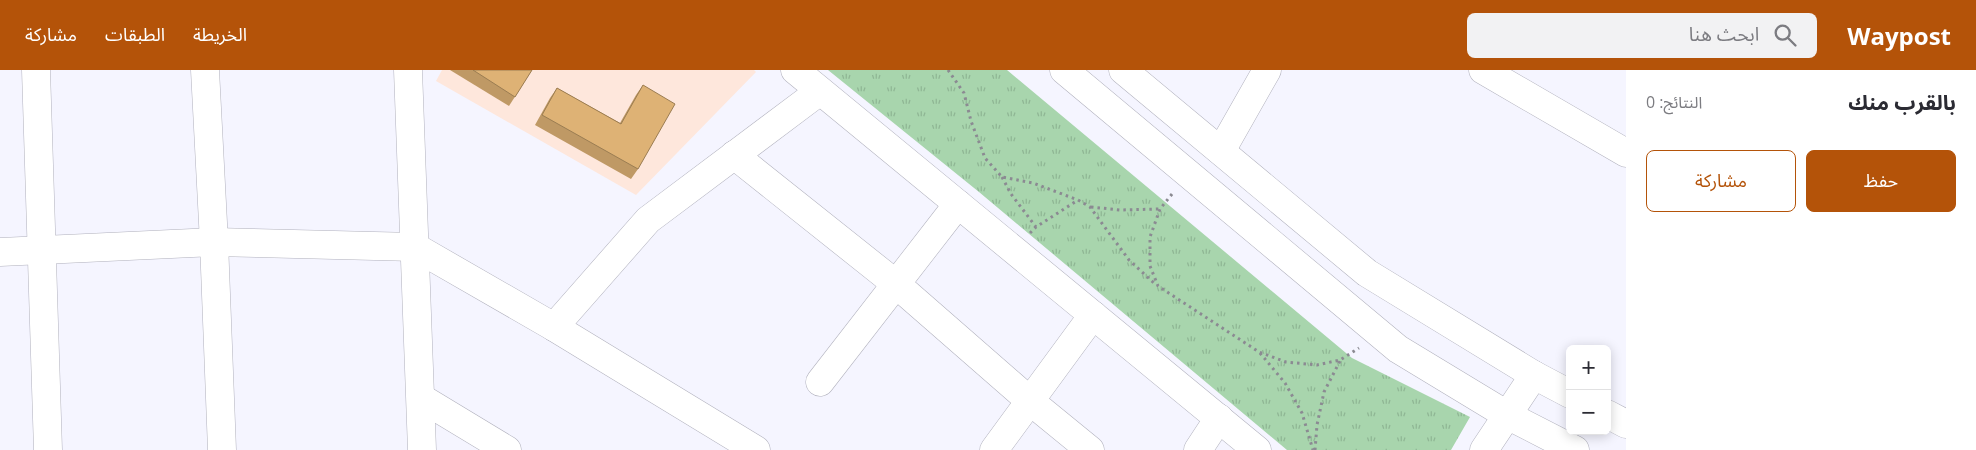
<!DOCTYPE html>
<html lang="ar">
<meta charset="utf-8">
<style>
:root{--surface:#fff;--page:#f2f2f3;--text:#2b2b33;--muted:#7c7c81;--line:#e1e1e2;--accent:#b45309}
body{margin:0;font-family:"Open Sans","Noto Sans Arabic",sans-serif;background:var(--page);color:var(--text);direction:rtl}
.controls{position:absolute;right:15px;bottom:15px;display:grid;overflow:hidden;border-radius:8px;box-shadow:0 2px 12px #0003}
.controls button{width:45px;height:45px;display:grid;place-items:center;padding:0;border:0;border-bottom:1px solid var(--line);background:var(--surface);color:var(--text);font:25px sans-serif}
.list{margin:0;padding:0;list-style:none}
h2{display:flex;justify-content:space-between;align-items:center;height:65px;margin:0;padding:0 20px;font-size:21px}
h2 small{font-size:16px;font-weight:400;color:var(--muted)}
.actions{display:flex;gap:10px;padding:15px 20px}
.actions a{flex:1;padding:11px 0;border:1px solid var(--accent);border-radius:8px;text-align:center;font-size:18px;color:var(--accent)}
.actions .main{background:var(--accent);color:#fff}
.icon{flex:none;width:28px;height:28px;fill:none;stroke:currentColor;stroke-width:2;stroke-linecap:round;stroke-linejoin:round}
.map{position:relative;flex:none;width:1626px;height:380px;overflow:hidden;direction:ltr}
header{display:flex;align-items:center;gap:30px;box-sizing:border-box;height:70px;padding:0 25px;background:var(--accent);color:#fff}
header strong{font-size:24px}
nav{display:flex;gap:28px;margin-inline-start:auto;font-size:18px}
.search{width:350px;height:45px;background:var(--page);display:flex;align-items:center;gap:12px;box-sizing:border-box;padding:0 18px;border-radius:8px;color:var(--muted);font-size:19px}
main{display:flex}
aside{flex:1;background:var(--surface)}
.map>svg:first-child{display:block}
</style>
<header>
<strong>Waypost</strong>
<div class="search"><svg class="icon" aria-label="search" viewBox="0 0 24 24"><circle cx="10" cy="10" r="6"/><path d="M15 15l6 6"/></svg>ابحث هنا</div>
<nav><a>الخريطة</a><a>الطبقات</a><a>مشاركة</a></nav>
</header>
<main>
<aside>
<h2>بالقرب منك<small>النتائج: 0</small></h2>
<ul class="list">
</ul>
<div class="actions"><a class="main">حفظ</a><a>مشاركة</a></div>
</aside>
<div class="map">
<svg width="1626" height="380" viewBox="0 0 1626 380">
<defs>
<pattern id="park-tufts" width="24" height="20" patternUnits="userSpaceOnUse" patternTransform="scale(1.25)"><rect width="24" height="20" fill="#a8d5ad"/><path d="M3 7l-1-3M5 7V3M7 7l1-3M15 17l-1-3M17 17v-4M19 17l1-3" fill="none" stroke="#8fb694"/></pattern>
</defs>
<rect width="100%" height="100%" fill="#f5f5ff"/>
<polygon fill="#fee7dc" points="442,0 754,0 756,2 636,125 436,11"/>
<polygon fill="url(#park-tufts)" points="828,0 1007,0 1352,288 1470,347 1451,380 1287,380 979,122"/>
<g fill="none" stroke-linecap="round" stroke-linejoin="round">
<g stroke="#b1b1bd" stroke-width="29">
<g id="minor">
<polyline points="36,0 48,380"/>
<polyline points="205,0 214,172 222,380"/>
<polyline points="408,0 422,380"/>
<polyline points="795,0 1257,380"/>
<polyline points="1483,0 1626,83"/>
<polyline points="1221,81 1267,0"/>
<polyline points="734,85 896,214 1030,331 1090,380"/>
<polyline points="554,257 648,150 820,21"/>
<polyline points="820,312 958,134"/>
<polyline points="421,328 507,380"/>
<polyline points="994,380 1093,245"/>
<polyline points="1198,380 1219,348"/>
<polyline points="1484,380 1534,305"/>
</g>
</g>
<g stroke="#b1b1bd" stroke-width="29">
<g id="major">
<polyline points="1064,0 1398,279 1507,345 1575,380"/>
<polyline points="1123,0 1367,203 1534,305 1570,324"/>
<polyline points="0,182 214,172 415,177 554,257 756,380"/>
<polyline points="1607,344 1626,354"/>
</g>
</g>
<g stroke="#8b8a92" stroke-width="3" stroke-dasharray="2.5 4" stroke-linecap="butt">
<polyline points="948,0 964,23 971,51 985,88 1002,107 1033,113 1078,130"/>
<polyline points="1002,107 1011,124 1036,157"/>
<polyline points="1172,124 1160,139 1150,167 1150,196 1158,216 1259,282 1286,292 1317,295 1340,290 1359,278"/>
<polyline points="1091,137 1120,140 1160,139"/>
<polyline points="1030,163 1036,157 1078,130 1090,137 1129,190 1155,214"/>
<polyline points="1260,283 1285,313 1302,343 1313,380"/>
<polyline points="1315,380 1317,355 1324,322 1340,291"/>
</g>
<use href="#minor" stroke="#fff" stroke-width="28"/>
<use href="#major" stroke="#fff" stroke-width="28"/>
</g>
<g fill="#bf9965">
<polygon points="450,0 532,0 509,36"/>
<polygon points="643,15 638,99 631,109 535,55 550,28 557,18 620,53 636,25"/>
</g>
<g fill="#deb275" stroke="#9b7d52">
<polygon points="473,0 532,0 515,27"/>
<polygon points="643,15 675,34 638,99 542,45 557,18 621,54"/>
</g>
</svg>
<div class="controls">
<button>+</button>
<button>−</button>
</div>
</div>
</main>
